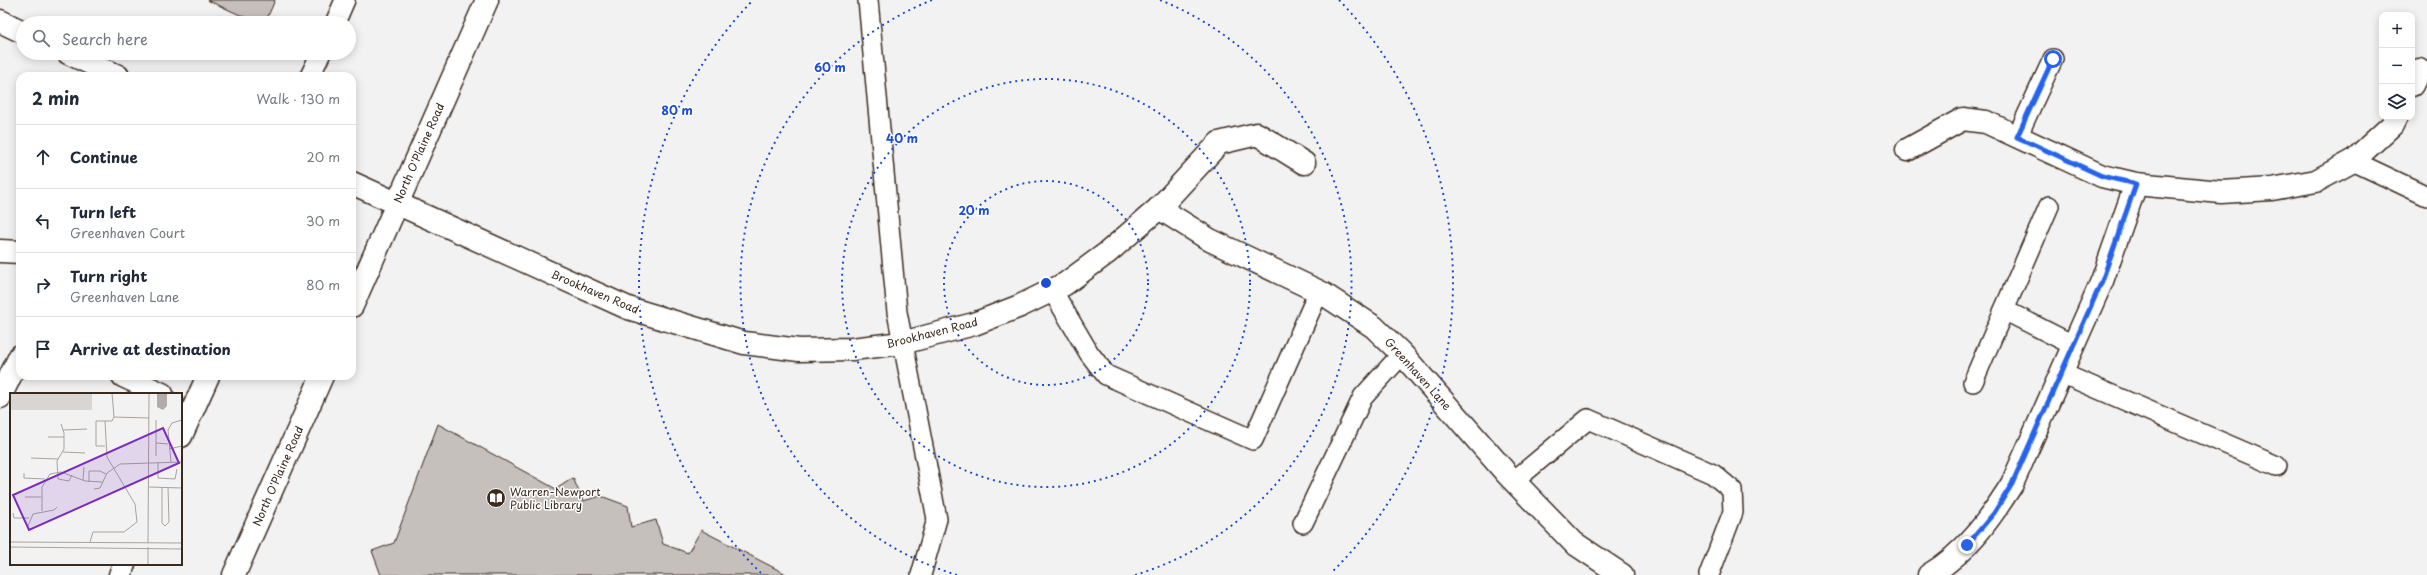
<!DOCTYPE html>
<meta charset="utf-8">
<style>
:root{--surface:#fff;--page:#f6f6f7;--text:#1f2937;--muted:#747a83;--line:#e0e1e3}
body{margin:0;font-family:"Playpen Sans",sans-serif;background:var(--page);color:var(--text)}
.controls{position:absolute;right:12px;top:12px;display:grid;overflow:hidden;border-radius:8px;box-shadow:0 2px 10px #0003}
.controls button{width:36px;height:36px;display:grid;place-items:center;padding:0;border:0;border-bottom:1px solid var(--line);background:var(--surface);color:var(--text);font:20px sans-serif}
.stop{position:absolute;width:12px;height:12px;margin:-9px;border:3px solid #2563eb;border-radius:50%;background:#fff}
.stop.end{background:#2563eb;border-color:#fff;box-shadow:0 1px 4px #0008}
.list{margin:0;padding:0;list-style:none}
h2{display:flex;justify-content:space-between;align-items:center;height:52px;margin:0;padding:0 16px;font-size:17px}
h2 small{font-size:13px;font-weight:400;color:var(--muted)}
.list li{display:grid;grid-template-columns:26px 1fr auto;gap:12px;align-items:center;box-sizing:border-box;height:64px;padding:0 16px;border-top:1px solid var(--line)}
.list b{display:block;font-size:15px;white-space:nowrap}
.list p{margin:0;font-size:13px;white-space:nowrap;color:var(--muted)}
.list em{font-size:13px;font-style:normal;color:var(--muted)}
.icon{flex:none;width:22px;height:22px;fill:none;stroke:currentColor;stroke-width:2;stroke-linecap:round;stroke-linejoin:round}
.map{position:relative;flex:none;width:2427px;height:575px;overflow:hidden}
.search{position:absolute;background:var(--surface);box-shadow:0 2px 10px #0003;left:16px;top:16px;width:340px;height:44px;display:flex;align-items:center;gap:10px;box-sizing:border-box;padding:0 14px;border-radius:22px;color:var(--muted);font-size:15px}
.panel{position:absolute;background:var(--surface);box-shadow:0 2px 10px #0003;left:16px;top:72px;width:340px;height:308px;border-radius:12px}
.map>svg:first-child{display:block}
</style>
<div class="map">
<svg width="2427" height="575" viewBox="0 0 2427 575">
<rect width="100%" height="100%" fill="#f3f2f2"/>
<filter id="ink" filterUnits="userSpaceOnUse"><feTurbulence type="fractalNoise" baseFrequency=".025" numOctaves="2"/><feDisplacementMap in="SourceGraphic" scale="8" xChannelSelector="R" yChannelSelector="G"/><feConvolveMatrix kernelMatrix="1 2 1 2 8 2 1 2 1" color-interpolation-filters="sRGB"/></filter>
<g filter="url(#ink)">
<g fill="#c6c0bd" stroke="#3b2a1e">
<polygon points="207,0 275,0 265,23 258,23"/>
<polygon points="438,424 556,489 573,478 583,501 601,496 628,506 631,527 656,520 663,544 688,553 701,530 788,575 381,575 372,551 394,543"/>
</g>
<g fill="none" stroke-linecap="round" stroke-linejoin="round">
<g stroke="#3b2a1e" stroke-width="22">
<g id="service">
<polyline points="868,0 897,312 937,519 921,575"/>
<polyline points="335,23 345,0"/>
<polyline points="310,76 321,53"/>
<polyline points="2017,137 2053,59"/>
<polyline points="2353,161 2427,196"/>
<polyline points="1052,290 1089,353 1106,375 1253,440 1319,291"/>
<polyline points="2004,310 2049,206"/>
<polyline points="2061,373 2277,466"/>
<polyline points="1973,382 2004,310 2073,345"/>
<polyline points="1514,481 1588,419 1713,474 1732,490 1733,512 1709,575"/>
<polyline points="1303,523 1363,397 1402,354"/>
</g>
</g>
<g stroke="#3b2a1e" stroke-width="25">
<g id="minor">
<polyline points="0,21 23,32"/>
<polyline points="68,53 118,76"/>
<polyline points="2412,85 2419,70"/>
<polyline points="1907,150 1963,119 1986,122 2102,176 2136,184 2221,192 2272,189 2316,181 2353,161 2392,125 2396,117"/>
<polyline points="352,183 628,308 744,343 799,350 852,349 902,343 974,324 1020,306 1065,284 1107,253 1159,208 1219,143 1257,134 1304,163"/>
<polyline points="1159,208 1210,240 1322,293 1374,327 1402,354 1507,474 1574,543 1622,575"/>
<polyline points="0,251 20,252"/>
<polyline points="123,376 162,394"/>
<polyline points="0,397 20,356"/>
<polyline points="181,436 208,376"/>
<polyline points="120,575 124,564"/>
<path d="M1929 575C1966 553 1990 519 2012 484L2102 281 2136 184"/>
</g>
</g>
<g stroke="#3b2a1e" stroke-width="25">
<g id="tertiary">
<polyline points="352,306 487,0"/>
<polyline points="234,575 322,376"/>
</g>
</g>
<use href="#service" stroke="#fff" stroke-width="19"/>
<use href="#minor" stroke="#fff" stroke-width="22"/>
<use href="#tertiary" stroke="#fff" stroke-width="22"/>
</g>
</g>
<g fill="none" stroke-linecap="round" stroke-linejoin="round" filter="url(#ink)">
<polyline stroke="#2563eb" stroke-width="5" points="1967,545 1994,513 2012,484 2102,281 2136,184 2102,176 2017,137 2053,59"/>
</g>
<g fill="none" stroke="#1d4ed8" stroke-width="2" stroke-dasharray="2 4">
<circle cx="1046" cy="283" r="102"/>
<circle cx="1046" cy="283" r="204"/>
<path d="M957 575A305 305 0 0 1 932 0M1160 0A305 305 0 0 1 1135 575"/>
<path d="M761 573A407 407 0 0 1 753 0M1339 0A407 407 0 0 1 1331 573"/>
</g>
<defs>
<g id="library-disc" transform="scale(1)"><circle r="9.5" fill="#3b2a1e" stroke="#fff"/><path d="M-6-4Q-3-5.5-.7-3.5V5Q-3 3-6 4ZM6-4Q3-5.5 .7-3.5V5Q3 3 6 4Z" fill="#fff"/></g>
</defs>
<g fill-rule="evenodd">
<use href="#library-disc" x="496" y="498"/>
</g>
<g text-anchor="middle" stroke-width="3" stroke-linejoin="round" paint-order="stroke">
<g font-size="11" fill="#3b2a1e" stroke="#fff">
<text transform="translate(419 153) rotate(-66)" y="4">North O'Plaine Road</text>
<text transform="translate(595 292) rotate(23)" y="4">Brookhaven Road</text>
<text transform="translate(932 333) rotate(-14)" y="4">Brookhaven Road</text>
<text transform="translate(1418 374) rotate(48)" y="4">Greenhaven Lane</text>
<text transform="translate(278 476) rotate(-66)" y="4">North O'Plaine Road</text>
</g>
<g font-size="11" fill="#3b2a1e" stroke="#fff" text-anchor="start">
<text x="510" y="496">Warren-Newport<tspan x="510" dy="13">Public Library</tspan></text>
</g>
</g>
<g transform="translate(10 393)">
<rect width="172" height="172" fill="#f3f2f2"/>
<path d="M0 0H82V17H1L0 40Z" fill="#d8d5d2"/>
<path d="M8 0H25V6H8ZM28 0H45V7L28 6ZM58 0H78V5L59 7Z" fill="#d8d5d2"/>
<path d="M147 0H157V13L153 17 147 14Z" fill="#b2aba7"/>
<path fill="none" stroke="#a9a29d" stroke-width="1" d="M102 0 104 24 139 25M146 27V63M51 31 54 40V56L47 68 48 86 59 88 62 82M53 37 77 36M38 44H54M146 50 158 51M95 53H86V28H102L104 24M159 56 172 53M53 59 75 60M21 65 48 66M148 69V85L165 86 167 76M161 69 158 37 162 30 172 27M14 80V85L35 86M73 87 74 74M79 89V78H90L96 81M139 94 172 95M152 94V130L155 133 159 129 158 94M84 96 90 95 97 80 110 71 172 69M15 104H31M32 118V94L40 81 51 79 75 88 92 89M3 120 4 125H19M18 133 23 121 44 117 47 114M0 149 172 150M80 149 83 139H114L127 129 125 111 97 64 95 28M138 150 139 0M0 154 172 156M138 172V154"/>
<path fill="#7b2cbf" fill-opacity="0.15" stroke="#7b2cbf" stroke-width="2" d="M153 35 169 70 19 137 3 102Z"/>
<rect width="172" height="172" fill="none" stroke="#3b2a1e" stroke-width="2"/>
</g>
<circle cx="1046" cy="283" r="6" fill="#1d4ed8" stroke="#fff" stroke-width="2"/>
<g font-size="12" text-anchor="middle" font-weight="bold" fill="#1d4ed8" stroke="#fff" stroke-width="3" stroke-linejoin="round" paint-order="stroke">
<text x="830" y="72">60 m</text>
<text x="677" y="115">80 m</text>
<text x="902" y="143">40 m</text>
<text x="974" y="215">20 m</text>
</g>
</svg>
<div class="controls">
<button>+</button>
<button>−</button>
<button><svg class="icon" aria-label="layers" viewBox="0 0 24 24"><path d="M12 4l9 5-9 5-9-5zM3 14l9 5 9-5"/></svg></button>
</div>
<div class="stop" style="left:2053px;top:59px"></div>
<div class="stop end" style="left:1967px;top:545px"></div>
<div class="search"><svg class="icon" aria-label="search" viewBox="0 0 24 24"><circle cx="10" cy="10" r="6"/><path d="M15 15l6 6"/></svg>Search here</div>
<section class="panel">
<h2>2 min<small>Walk · 130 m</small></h2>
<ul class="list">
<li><svg class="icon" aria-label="ahead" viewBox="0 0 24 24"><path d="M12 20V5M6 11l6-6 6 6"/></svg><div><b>Continue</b></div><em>20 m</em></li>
<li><svg class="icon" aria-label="left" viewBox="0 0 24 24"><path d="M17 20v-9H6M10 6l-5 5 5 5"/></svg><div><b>Turn left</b><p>Greenhaven Court</p></div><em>30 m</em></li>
<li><svg class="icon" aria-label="right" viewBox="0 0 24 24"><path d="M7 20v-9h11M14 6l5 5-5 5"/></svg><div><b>Turn right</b><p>Greenhaven Lane</p></div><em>80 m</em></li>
<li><svg class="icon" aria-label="arrive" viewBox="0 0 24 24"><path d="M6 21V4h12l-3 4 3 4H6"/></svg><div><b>Arrive at destination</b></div></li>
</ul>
</section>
</div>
